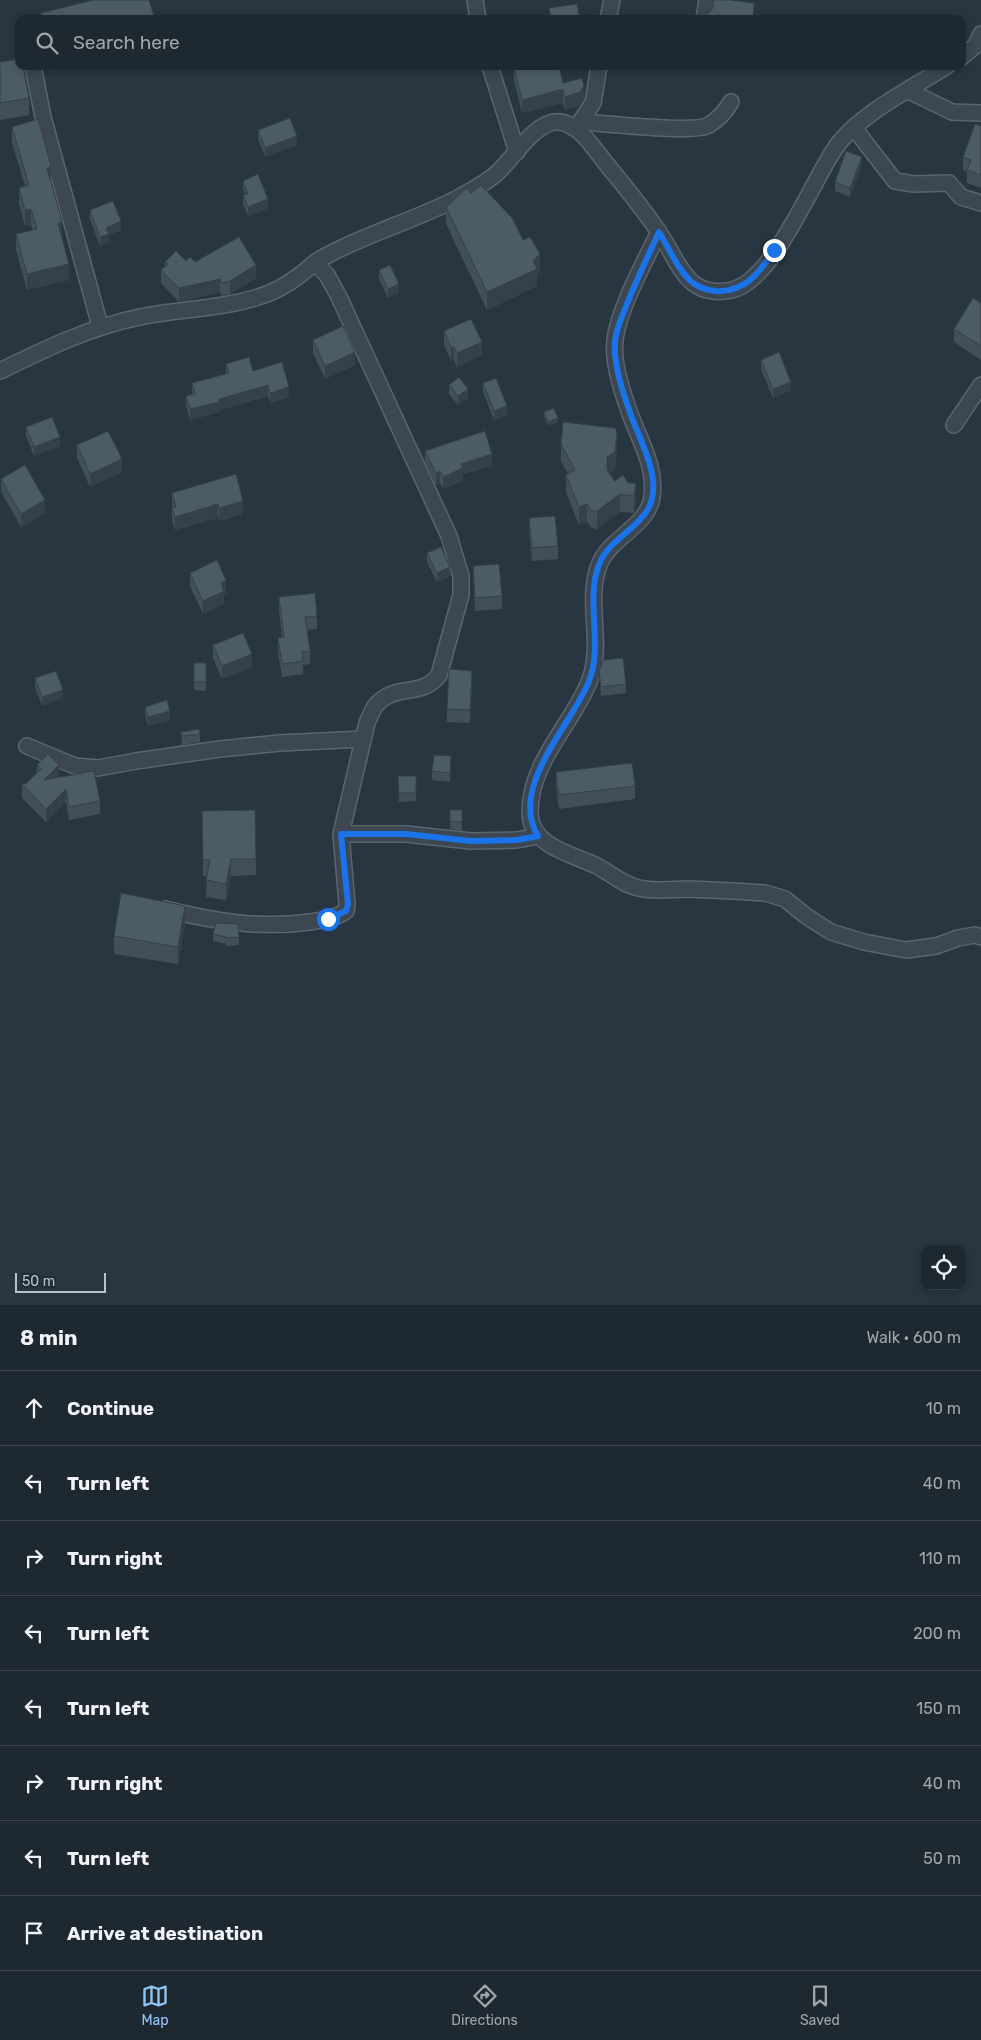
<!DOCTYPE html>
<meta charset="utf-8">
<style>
:root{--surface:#1e2831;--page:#2b343d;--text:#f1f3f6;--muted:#a1a6ab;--line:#3c444d;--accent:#94c6f5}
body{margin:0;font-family:Rubik,sans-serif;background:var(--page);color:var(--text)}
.controls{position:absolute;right:15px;bottom:15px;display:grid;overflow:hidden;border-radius:10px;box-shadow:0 2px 8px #0003}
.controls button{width:45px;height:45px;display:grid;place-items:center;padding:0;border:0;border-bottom:1px solid var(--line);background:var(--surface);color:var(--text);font:25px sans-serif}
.scale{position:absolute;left:15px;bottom:12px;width:91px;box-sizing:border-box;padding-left:5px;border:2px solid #b9c2cb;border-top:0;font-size:14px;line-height:18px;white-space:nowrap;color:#b9c2cb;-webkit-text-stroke:4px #202c37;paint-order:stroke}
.stop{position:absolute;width:15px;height:15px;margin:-11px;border:4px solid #1a73e8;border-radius:50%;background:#fff}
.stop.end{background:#1a73e8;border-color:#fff;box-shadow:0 1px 5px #0008}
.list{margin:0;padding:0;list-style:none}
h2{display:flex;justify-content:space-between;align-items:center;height:65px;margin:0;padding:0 20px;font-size:21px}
h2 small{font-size:16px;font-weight:400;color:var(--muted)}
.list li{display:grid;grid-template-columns:32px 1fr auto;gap:15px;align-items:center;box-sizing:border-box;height:75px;padding:0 20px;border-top:1px solid var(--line)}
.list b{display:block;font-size:19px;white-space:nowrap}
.list em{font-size:16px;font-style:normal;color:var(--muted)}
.icon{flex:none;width:28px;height:28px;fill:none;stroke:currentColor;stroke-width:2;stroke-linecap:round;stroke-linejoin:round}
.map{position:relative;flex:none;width:981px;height:1305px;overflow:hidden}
.search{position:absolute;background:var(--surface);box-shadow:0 2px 8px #0003;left:15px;right:15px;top:15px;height:55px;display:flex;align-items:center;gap:12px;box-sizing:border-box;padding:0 18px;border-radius:10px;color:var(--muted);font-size:19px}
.sheet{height:665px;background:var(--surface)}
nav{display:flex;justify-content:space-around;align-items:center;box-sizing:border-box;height:70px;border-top:1px solid var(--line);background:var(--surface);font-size:14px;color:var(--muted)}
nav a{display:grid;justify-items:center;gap:2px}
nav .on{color:var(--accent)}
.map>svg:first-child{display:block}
</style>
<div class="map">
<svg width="981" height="1305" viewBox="0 0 981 1305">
<rect width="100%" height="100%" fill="#283641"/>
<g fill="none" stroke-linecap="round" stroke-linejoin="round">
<g stroke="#5a656e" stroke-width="18">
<g id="minor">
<polyline points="475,0 478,19"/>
<polyline points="608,19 612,0"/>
<polyline points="704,19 707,0"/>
<polyline points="962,57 976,45 981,34"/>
<polyline points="33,66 43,117 100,326"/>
<polyline points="490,66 517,152"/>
<polyline points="909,91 952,112 981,113"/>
<path d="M581 122C604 123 694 134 709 125 719 119 725 112 731 102"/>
<polyline points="577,127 593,103 599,66"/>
<polyline points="854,128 895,181 914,184 949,183 961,197 981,203"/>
<path d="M659 232C645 261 618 310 615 341 612 363 624 398 632 419 642 445 656 468 652 497 648 526 611 537 600 563 584 600 605 644 589 682 571 726 530 762 530 812 530 846 571 854 595 865 609 872 623 885 639 888 655 892 673 889 688 889 714 890 739 891 765 893L785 899 806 916 831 932 864 942 906 950 936 946 958 938 975 935 981 937"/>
<path d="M0 371C45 349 90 327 140 317 178 309 220 309 258 297 273 293 288 284 300 275 308 269 315 261 324 257 366 234 413 221 456 199 470 191 485 184 497 173 513 159 536 119 560 122 568 123 575 128 581 133 591 143 599 155 608 166 627 189 646 212 662 237 672 252 679 271 692 282 703 292 719 293 732 290 774 280 812 181 836 147 858 115 914 87 947 66"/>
<polyline points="954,425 981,385"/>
<polyline points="27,746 75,766 98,768 136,761 220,749 280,743 363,739"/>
<polyline points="341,834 406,834 471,841 517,840 538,836"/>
<path d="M165 909C212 921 260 929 309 922 323 920 334 919 346 911L347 904 341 834 367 723C370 717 372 710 376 705 395 683 422 698 439 675L461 595V576L449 536 339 297 327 275 315 263"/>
</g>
</g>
<use href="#minor" stroke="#3c4751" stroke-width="15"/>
</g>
<g fill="#414f59">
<polygon points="0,62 29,98 29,115 0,120"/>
<polygon points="514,67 563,83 584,99 580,106 565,110 563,103 522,113 514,80"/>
<polygon points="981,126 981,188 967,183 967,172 963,170 963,157"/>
<polygon points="12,127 51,182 62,238 69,280 27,290 16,250 16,234 33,230 31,225 25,226 19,204 19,188 25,186 12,143"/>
<polygon points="258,130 297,145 265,157 258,139"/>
<polygon points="862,165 850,197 835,191 835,182"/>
<polygon points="243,181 268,208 248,216 243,204 243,195 245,194 243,189"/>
<polygon points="446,207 540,272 537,274 537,286 487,310 446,224"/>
<polygon points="90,210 121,230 109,235 109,242 100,246 90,219"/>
<polygon points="186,261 195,262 256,278 230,294 222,296 220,292 179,302 161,283 161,270 165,267 165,262"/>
<polygon points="379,270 399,293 388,298 379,279"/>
<polygon points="981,303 981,360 954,342 954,329"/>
<polygon points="444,331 482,355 457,367 454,360 451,361 444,345"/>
<polygon points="313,340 355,365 325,379 313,353"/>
<polygon points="761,360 791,390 773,398 761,369"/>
<polygon points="226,364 253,371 289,397 270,403 268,396 219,410 219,412 190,420 186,406 186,396 192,394 192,383 226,374"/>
<polygon points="483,383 507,415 494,420 483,392"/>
<polygon points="449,385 468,398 458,405 449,394"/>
<polygon points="544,412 558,422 548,426 544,416"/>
<polygon points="26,427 60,446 34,456 26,436"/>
<polygon points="561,444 617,449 615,469 609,473 615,481 628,483 636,501 634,513 620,512 597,529 592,528 587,522 579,525 566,492 566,475 568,474 561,461"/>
<polygon points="77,445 122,472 90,487 77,458"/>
<polygon points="425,451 492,466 463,474 463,480 443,489 440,483 436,485 425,462"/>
<polygon points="1,479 45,513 21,527 1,492"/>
<polygon points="172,493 243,501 243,514 219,521 218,518 175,530 172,521"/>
<polygon points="529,518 558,546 558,559 532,561 529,532"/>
<polygon points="427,553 450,576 437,582 427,562"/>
<polygon points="473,566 502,596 502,609 475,611 473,579"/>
<polygon points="190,573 226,594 224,594 224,604 203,614 190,586"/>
<polygon points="279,597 317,616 317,629 307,630 310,651 310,664 303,665 303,674 282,677 278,651 278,638 282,637 279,610"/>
<polygon points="213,645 252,667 222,679 213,658"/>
<polygon points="194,663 206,663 206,691 194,690"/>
<polygon points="599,671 626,684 626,693 601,696"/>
<polygon points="35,678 63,698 42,706 35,687"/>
<polygon points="472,684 470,723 447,722 447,709"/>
<polygon points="145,707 170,720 148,726 145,715"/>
<polygon points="181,732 200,734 200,742 182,745"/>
<polygon points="37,765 100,801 100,814 69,820 66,802 46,822 22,798 22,784 26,784 37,772"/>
<polygon points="451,765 450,782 432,780 432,771"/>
<polygon points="556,772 635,786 635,799 559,809 556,785"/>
<polygon points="398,776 416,776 416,801 399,802"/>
<polygon points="450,810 462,810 462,831 450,829"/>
<polygon points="202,811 256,859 256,875 231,876 226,900 206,897 207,876 203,876"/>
<polygon points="185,923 178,964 114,954 114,936"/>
<polygon points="213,934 239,937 239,945 226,946 226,944 213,941"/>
</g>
<g fill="#354048">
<polygon points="754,3 754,19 753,19"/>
<polygon points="51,66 74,66 51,72"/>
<polygon points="584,86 584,99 580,106 565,110 565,97"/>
<polygon points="563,89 563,103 522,113 522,100"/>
<polygon points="297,136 297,145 265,157 265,148"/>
<polygon points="862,157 862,165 850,197 850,188"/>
<polygon points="51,166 51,182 47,168"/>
<polygon points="268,199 268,208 248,216 248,207"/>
<polygon points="31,209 31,225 25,226 25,210"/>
<polygon points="121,221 121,230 109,235 109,242 100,246 100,237 106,228"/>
<polygon points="62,222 62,238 58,239 58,223"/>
<polygon points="540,254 540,272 537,274 537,286 487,310 487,292 533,261"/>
<polygon points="69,264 69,280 27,290 27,274"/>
<polygon points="256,265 256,278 230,294 230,281"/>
<polygon points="220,279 220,292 179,302 179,288"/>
<polygon points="399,284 399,293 388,298 388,289"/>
<polygon points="482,342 482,355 457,367 457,353"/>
<polygon points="454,347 454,360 451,361 451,348"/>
<polygon points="355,352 355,365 325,379 325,366"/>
<polygon points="791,382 791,390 773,398 773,389"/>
<polygon points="268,385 268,396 219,410 219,412 190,420 190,409 219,399"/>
<polygon points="289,387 289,397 270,403 270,393"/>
<polygon points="468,389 468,398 458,405 458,396"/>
<polygon points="507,406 507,415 494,420 494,411"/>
<polygon points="558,418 558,422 548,426 548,422"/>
<polygon points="617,432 617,449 615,469 607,474 607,457"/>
<polygon points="60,437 60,446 34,456 34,447"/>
<polygon points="492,454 492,466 463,474 463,480 443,489 443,477 461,464"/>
<polygon points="122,459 122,472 90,487 90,474"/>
<polygon points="440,471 440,483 436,485 436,473"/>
<polygon points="636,483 636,501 634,513 634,496"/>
<polygon points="620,494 620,512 597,529 597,511"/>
<polygon points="45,500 45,513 21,527 21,514"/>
<polygon points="243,501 243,514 219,521 219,508"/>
<polygon points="218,504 218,518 175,530 175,517"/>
<polygon points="587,504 587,522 579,525 579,507"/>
<polygon points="450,567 450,576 437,582 437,573"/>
<polygon points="226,580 226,594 224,594 224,604 203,614 203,601 221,583"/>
<polygon points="252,654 252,667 222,679 222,666"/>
<polygon points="472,671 472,684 470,723 470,710"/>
<polygon points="63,690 63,698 42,706 42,697"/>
<polygon points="170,711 170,720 148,726 148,717"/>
<polygon points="451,756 451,765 450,782 450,773"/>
<polygon points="59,765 59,778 44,780"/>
<polygon points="66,789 66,802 46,822 46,809"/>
<polygon points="231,859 231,876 226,900 226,884"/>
<polygon points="185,906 185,923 178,964 178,947"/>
</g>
<g fill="#4c5c67" stroke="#354048">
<polygon points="93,0 149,0 155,19 42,19 41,13"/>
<polygon points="714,0 729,0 754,3 753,19 707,19 708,14 713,8"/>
<polygon points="577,4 580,19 551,19 549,8"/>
<polygon points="19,59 19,66 23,66 29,98 0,103 0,62"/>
<polygon points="515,66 559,66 563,83 582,78 584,86 580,92 565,97 563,89 522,100 514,67"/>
<polygon points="290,118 297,136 265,148 258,130"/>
<polygon points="38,119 51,166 47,168 62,222 58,223 69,264 27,274 16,234 37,229 31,209 25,210 19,188 29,185 12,127"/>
<polygon points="975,124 981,126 981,175 967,170 971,160 963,157"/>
<polygon points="846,151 862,157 850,188 835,182"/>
<polygon points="258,174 268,199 248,207 243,195 248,194 243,181"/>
<polygon points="481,185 512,218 523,240 530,237 540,254 533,261 537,269 487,292 446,207 467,188 471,193"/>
<polygon points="113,201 121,221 106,228 109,234 100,237 90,210"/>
<polygon points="239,237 256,265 230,281 222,283 220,279 179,288 161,270 168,264 165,262 176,251 186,261 190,257 195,262"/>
<polygon points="390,265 399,284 388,289 379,270"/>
<polygon points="973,298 981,303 981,346 954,329"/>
<polygon points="471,319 482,342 457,353 454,347 451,348 444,331"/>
<polygon points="343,326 355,352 325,366 313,340"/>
<polygon points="779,352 791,382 773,389 761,360"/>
<polygon points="249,357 253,371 282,362 289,387 270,393 268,385 219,399 219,402 190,409 186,396 195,394 192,383 229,373 226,364"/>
<polygon points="459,377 468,389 458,396 449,385"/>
<polygon points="496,378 507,406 494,411 483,383"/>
<polygon points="554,408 558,418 548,422 544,412"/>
<polygon points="52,417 60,437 34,447 26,427"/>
<polygon points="563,422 615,428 617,432 615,452 607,457 607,470 615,481 623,475 628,483 636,483 634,496 620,494 597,511 592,511 587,504 579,507 566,475 575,470 561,444"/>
<polygon points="108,431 122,459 90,474 77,445"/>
<polygon points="485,431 492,454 461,464 463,468 443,477 440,471 436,473 425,451"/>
<polygon points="25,465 45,500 21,514 1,479"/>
<polygon points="236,474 243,501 219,508 218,504 175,517 172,508 176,507 172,493"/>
<polygon points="555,516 558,546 532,548 529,518"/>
<polygon points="441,547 450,567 437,573 427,553"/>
<polygon points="217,560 226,580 221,583 224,591 203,601 190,573"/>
<polygon points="499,564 502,596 475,598 473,566"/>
<polygon points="315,593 317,616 305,617 310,651 302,652 303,661 282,664 278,638 284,637 279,597"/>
<polygon points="243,633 252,654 222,666 213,645"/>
<polygon points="623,658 626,684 601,687 599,671 603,660"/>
<rect x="194" y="663" width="12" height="19"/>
<polygon points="449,669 472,671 470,710 447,709"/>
<polygon points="56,671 63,690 42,697 35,678"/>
<polygon points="167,700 170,711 148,717 145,707"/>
<polygon points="199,729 200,734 182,736 181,732"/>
<polygon points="48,754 59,765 44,780 94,771 100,801 69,807 66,789 46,809 22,784 26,784 41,769 37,765"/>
<polygon points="434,755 451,756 450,773 432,771"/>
<polygon points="632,763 635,786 559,795 556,772"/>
<polygon points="398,776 416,776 416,793 399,793"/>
<polygon points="255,810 256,859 231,859 226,884 206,880 210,860 203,860 202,811"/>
<polygon points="450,810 462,810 462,822 450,821"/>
<polygon points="121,893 185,906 178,947 114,936"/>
<polygon points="216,923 238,924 239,937 226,938 226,937 213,934"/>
</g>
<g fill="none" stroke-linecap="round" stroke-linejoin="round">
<path stroke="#1a73e8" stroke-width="6" d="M328 919 346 911 348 904 341 834H406L471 841 517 840 538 836C508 787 572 725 589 681 604 643 584 599 600 562 610 540 637 529 648 509 664 481 640 441 631 415 623 393 613 364 615 341 616 330 621 319 625 309 635 283 647 258 659 232 669 248 678 271 693 283 700 288 707 290 715 291 744 293 760 273 774 250"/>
</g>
</svg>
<div class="controls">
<button><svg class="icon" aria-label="locate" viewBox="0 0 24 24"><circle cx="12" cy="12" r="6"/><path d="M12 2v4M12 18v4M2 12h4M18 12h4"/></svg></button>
</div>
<div class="scale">50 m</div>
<div class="stop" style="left:328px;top:919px"></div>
<div class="stop end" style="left:774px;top:250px"></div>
<div class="search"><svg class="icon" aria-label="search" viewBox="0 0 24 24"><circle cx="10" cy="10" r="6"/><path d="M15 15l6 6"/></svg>Search here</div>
</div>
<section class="sheet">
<h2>8 min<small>Walk · 600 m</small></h2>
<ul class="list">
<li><svg class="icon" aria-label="ahead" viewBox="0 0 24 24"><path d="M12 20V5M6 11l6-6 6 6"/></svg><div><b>Continue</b></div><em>10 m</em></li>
<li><svg class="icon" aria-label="left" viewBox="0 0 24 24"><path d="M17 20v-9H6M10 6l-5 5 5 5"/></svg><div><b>Turn left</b></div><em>40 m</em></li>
<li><svg class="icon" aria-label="right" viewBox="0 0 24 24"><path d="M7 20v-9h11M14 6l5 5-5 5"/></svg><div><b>Turn right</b></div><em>110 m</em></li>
<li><svg class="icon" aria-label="left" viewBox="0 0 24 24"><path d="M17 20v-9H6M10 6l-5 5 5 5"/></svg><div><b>Turn left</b></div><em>200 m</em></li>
<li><svg class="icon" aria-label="left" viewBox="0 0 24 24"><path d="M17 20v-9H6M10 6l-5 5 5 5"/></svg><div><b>Turn left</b></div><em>150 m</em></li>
<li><svg class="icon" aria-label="right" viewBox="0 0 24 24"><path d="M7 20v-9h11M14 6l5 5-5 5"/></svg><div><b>Turn right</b></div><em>40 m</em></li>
<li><svg class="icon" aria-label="left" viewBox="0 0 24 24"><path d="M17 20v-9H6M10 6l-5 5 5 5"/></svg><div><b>Turn left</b></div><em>50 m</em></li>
<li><svg class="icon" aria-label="arrive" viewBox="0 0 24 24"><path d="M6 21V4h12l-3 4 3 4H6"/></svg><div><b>Arrive at destination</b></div></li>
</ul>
</section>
<nav>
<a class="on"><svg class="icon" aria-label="map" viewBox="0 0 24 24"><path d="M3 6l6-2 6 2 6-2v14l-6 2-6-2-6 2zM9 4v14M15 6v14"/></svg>Map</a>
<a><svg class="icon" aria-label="directions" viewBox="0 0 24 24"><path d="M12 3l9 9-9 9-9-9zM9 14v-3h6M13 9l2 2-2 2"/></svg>Directions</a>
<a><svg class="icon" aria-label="saved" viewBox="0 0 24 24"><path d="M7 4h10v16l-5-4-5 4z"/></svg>Saved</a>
</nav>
